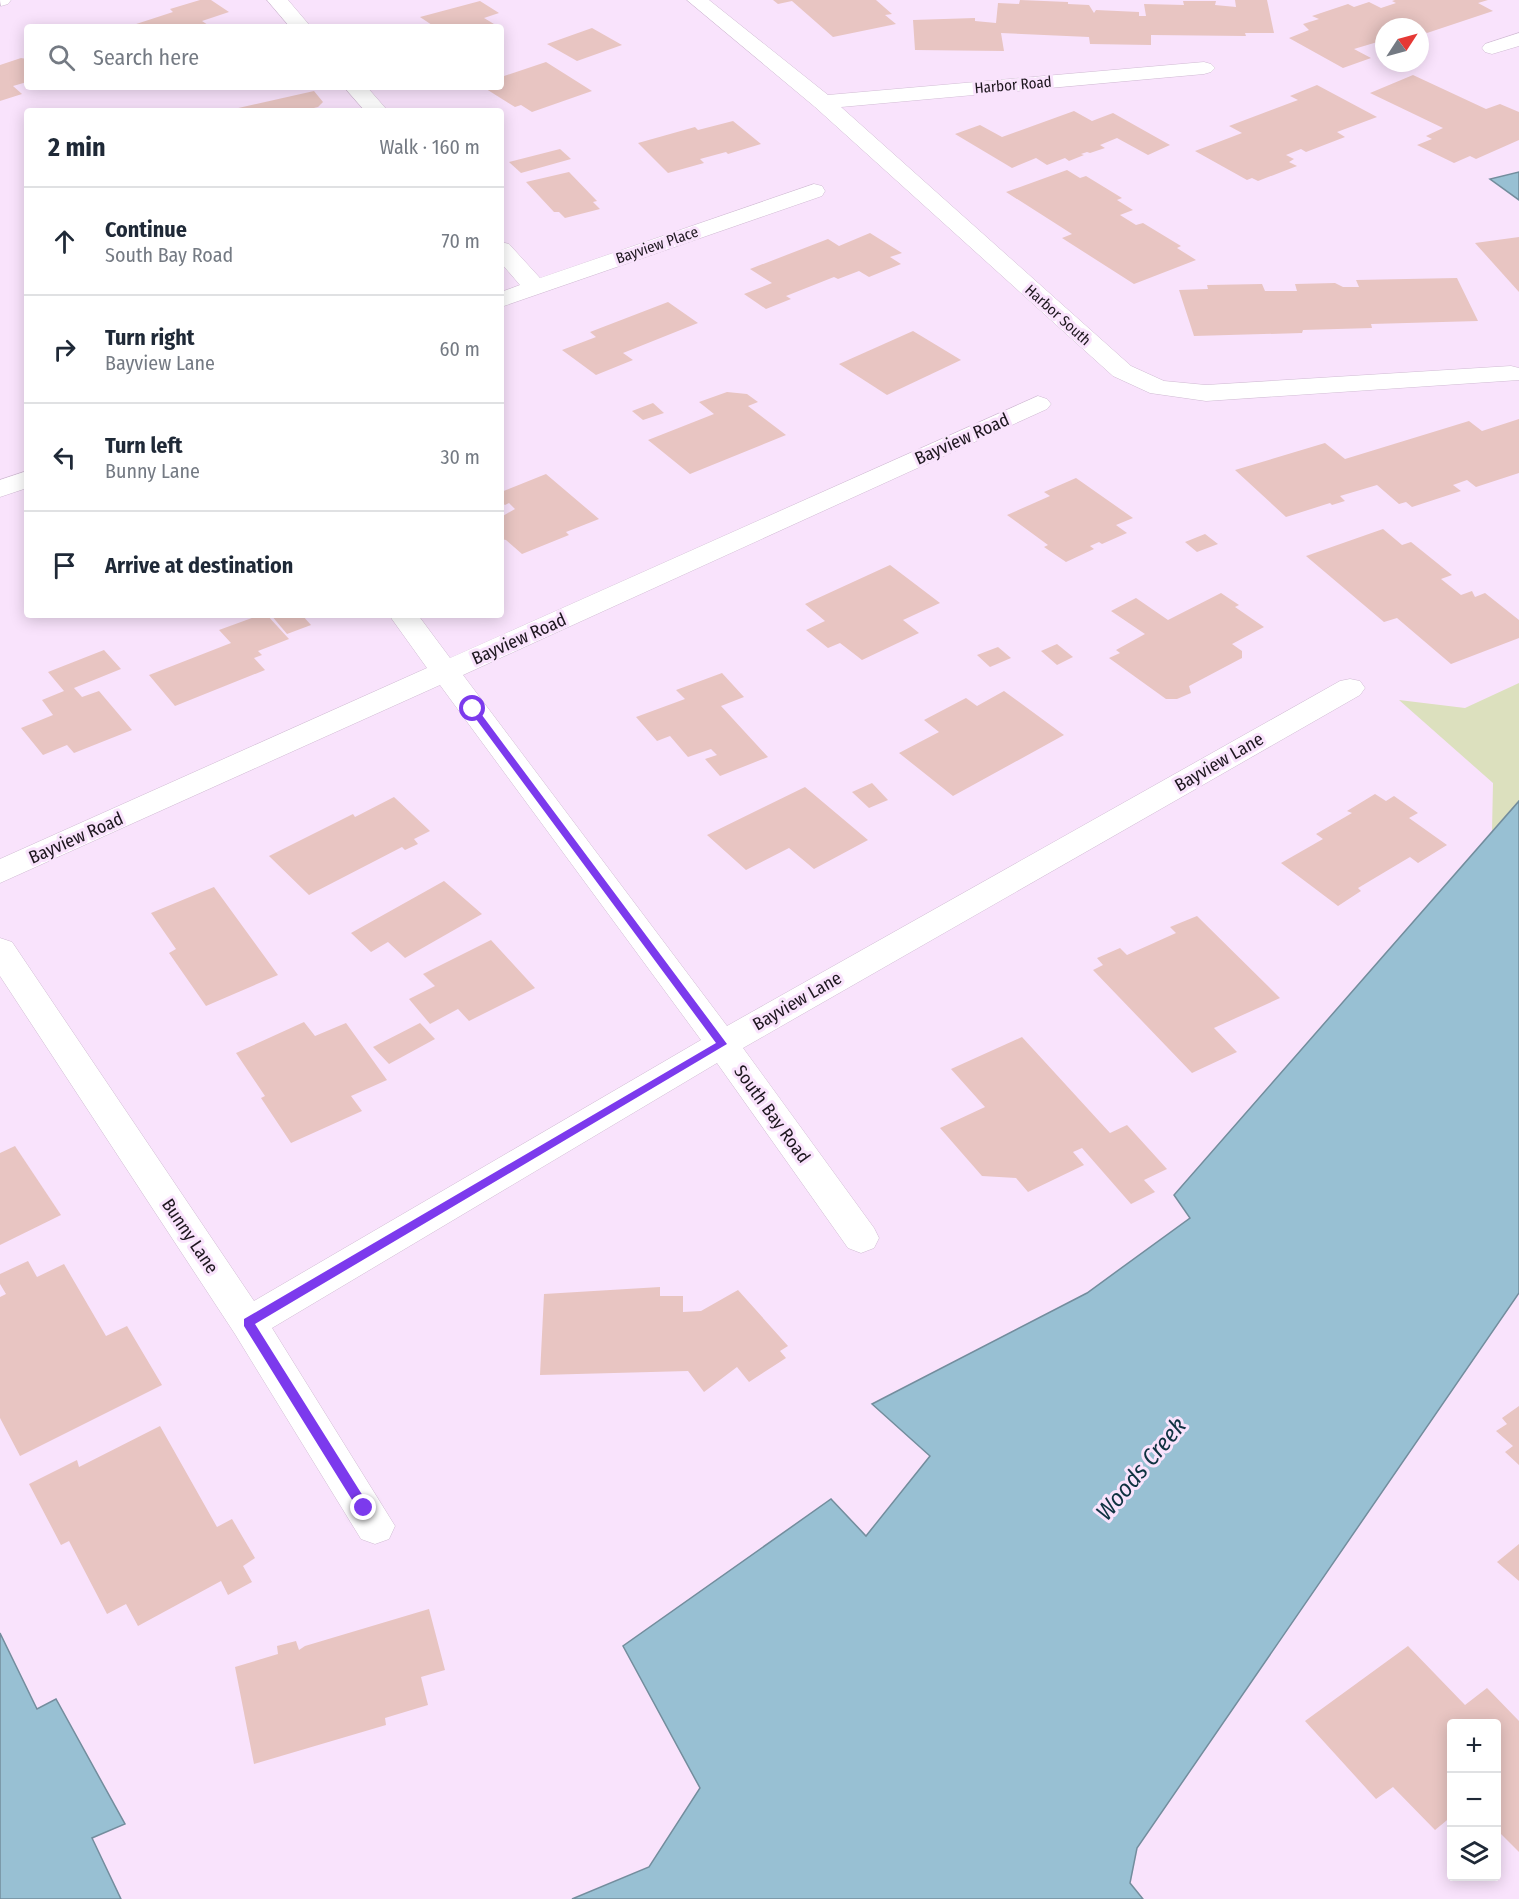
<!DOCTYPE html>
<meta charset="utf-8">
<style>
:root{--surface:#fff;--page:#f6f6f7;--text:#1f2937;--muted:#747a83;--line:#e0e1e3}
body{margin:0;font-family:"Fira Sans Condensed",sans-serif;background:var(--page);color:var(--text)}
.controls{position:absolute;right:18px;bottom:18px;display:grid;overflow:hidden;border-radius:6px;box-shadow:0 3px 15px #0003}
.controls button{width:54px;height:54px;display:grid;place-items:center;padding:0;border:0;border-bottom:2px solid var(--line);background:var(--surface);color:var(--text);font:30px sans-serif}
.compass{position:absolute;left:1375px;top:18px;width:54px;height:54px;border-radius:50%;background:var(--surface);box-shadow:0 3px 15px #0003;rotate:54deg}
.stop{position:absolute;width:18px;height:18px;margin:-14px;border:4px solid #7c3aed;border-radius:50%;background:#fff}
.stop.end{background:#7c3aed;border-color:#fff;box-shadow:0 2px 6px #0008}
.list{margin:0;padding:0;list-style:none}
h2{display:flex;justify-content:space-between;align-items:center;height:78px;margin:0;padding:0 24px;font-size:26px}
h2 small{font-size:20px;font-weight:400;color:var(--muted)}
.list li{display:grid;grid-template-columns:39px 1fr auto;gap:18px;align-items:center;box-sizing:border-box;height:108px;padding:0 24px;border-top:2px solid var(--line)}
.list b{display:block;font-size:22px;white-space:nowrap}
.list p{margin:0;font-size:20px;white-space:nowrap;color:var(--muted)}
.list em{font-size:20px;font-style:normal;color:var(--muted)}
.icon{flex:none;width:33px;height:33px;fill:none;stroke:currentColor;stroke-width:2;stroke-linecap:round;stroke-linejoin:round}
.map{position:relative;flex:none;width:1519px;height:1899px;overflow:hidden}
.search{position:absolute;background:var(--surface);box-shadow:0 3px 15px #0003;left:24px;top:24px;width:480px;height:66px;display:flex;align-items:center;gap:15px;box-sizing:border-box;padding:0 21px;border-radius:6px;color:var(--muted);font-size:22px}
.panel{position:absolute;background:var(--surface);box-shadow:0 3px 15px #0003;left:24px;top:108px;width:480px;height:510px;border-radius:6px}
.map>svg:first-child{display:block}
</style>
<div class="map">
<svg width="1519" height="1899" viewBox="0 0 1519 1899">
<rect width="100%" height="100%" fill="#f9e3fc"/>
<polygon fill="#dce0be" points="1519,683 1519,801 1492,831 1493,783 1399,700 1465,708"/>
<g fill="#98c0d3" stroke="#738d9d" stroke-width="1.5">
<polygon points="1519,172 1519,200 1490,179"/>
<polygon points="1519,801 1519,1293 1137,1848 1130,1883 1143,1899 572,1899 649,1867 700,1788 623,1646 831,1499 866,1536 930,1456 872,1404 1087,1293 1190,1218 1174,1195"/>
<polygon points="0,1633 37,1709 56,1699 125,1824 92,1838 121,1899 0,1899"/>
</g>
<g fill="#e8c5c2">
<polygon points="200,0 211,0 229,12 202,21 211,27 127,27 173,12 170,9"/>
<polygon points="773,0 876,0 892,14 885,15 896,24 833,37 792,1 778,4"/>
<polygon points="1020,0 1068,2 1068,4 1089,5 1094,13 1096,10 1139,12 1139,16 1146,16 1144,4 1184,5 1183,1 1216,1 1215,5 1236,7 1235,0 1267,0 1274,33 1245,33 1246,36 1151,35 1151,45 1090,44 1089,37 1001,33 1004,51 915,50 913,20 975,18 975,21 996,23 998,3 1019,4"/>
<polygon points="1395,0 1488,0 1478,3 1493,11 1427,33 1420,27 1384,27 1384,40 1354,49 1371,58 1343,68 1289,38 1309,30 1303,24 1319,19 1312,16 1348,4 1354,7 1369,2 1381,8 1396,3 1392,1"/>
<polygon points="480,1 499,13 484,18 499,27 435,27 420,17"/>
<polygon points="592,28 622,45 577,61 547,44"/>
<polygon points="21,58 27,59 27,82 13,86 22,94 0,101 0,65"/>
<polygon points="546,62 592,91 532,112 521,105 515,107 483,87 501,87 501,77"/>
<polygon points="1413,75 1486,109 1500,104 1519,112 1519,140 1476,159 1470,156 1454,163 1417,145 1432,139 1426,136 1443,128 1370,93"/>
<polygon points="1317,85 1377,117 1337,132 1345,137 1306,152 1301,149 1286,155 1294,159 1289,162 1297,166 1258,181 1252,178 1247,180 1195,151 1242,133 1229,126 1298,100 1290,96"/>
<polygon points="314,91 323,102 318,107 310,109 311,111 225,111"/>
<polygon points="1074,111 1092,121 1113,113 1170,145 1148,155 1117,138 1100,145 1105,148 1090,153 1087,152 1081,154 1084,155 1069,161 1065,158 1047,165 1036,158 1012,168 955,134 980,125 1002,137"/>
<polygon points="733,121 761,144 728,154 726,152 700,159 704,163 668,173 638,143 695,127 698,130"/>
<polygon points="560,149 571,159 521,173 509,162"/>
<polygon points="1067,170 1080,178 1086,176 1122,198 1117,200 1133,210 1120,215 1136,225 1143,223 1181,246 1177,248 1196,260 1134,284 1062,238 1072,234 1006,192"/>
<polygon points="569,172 597,201 593,202 600,209 565,218 559,212 554,212 526,182"/>
<polygon points="870,233 902,253 890,257 901,264 869,277 859,271 838,279 834,277 786,296 791,299 766,309 744,294 772,283 750,269 828,239 839,246"/>
<polygon points="1519,237 1519,292 1475,243"/>
<polygon points="1457,278 1478,321 1371,324 1372,328 1303,330 1302,333 1194,336 1179,290 1208,289 1207,285 1262,284 1265,291 1297,291 1295,284 1335,283 1343,287 1359,287 1356,280"/>
<polygon points="668,302 698,323 623,353 633,360 596,375 562,350 596,337 590,332"/>
<polygon points="913,331 961,360 887,395 839,364"/>
<polygon points="727,392 747,394 758,402 748,406 786,435 690,474 648,440 714,414 699,402"/>
<polygon points="653,403 664,413 643,420 632,411"/>
<polygon points="1519,419 1519,473 1476,487 1467,480 1453,485 1461,491 1412,507 1406,502 1399,504 1377,485 1340,496 1345,501 1332,505 1330,503 1286,517 1235,470 1325,443 1345,459 1469,421 1482,431"/>
<polygon points="546,474 599,519 566,532 569,535 522,554 506,540 501,539 501,517 515,509 509,503 505,505 501,502 504,498 501,492"/>
<polygon points="1076,478 1133,518 1116,525 1127,533 1102,544 1099,542 1090,546 1094,549 1066,562 1044,547 1048,545 1007,515 1050,496 1044,492"/>
<polygon points="1383,529 1402,545 1411,542 1452,575 1441,579 1461,595 1472,591 1475,597 1485,593 1519,620 1519,638 1451,664 1397,618 1384,622 1306,556"/>
<polygon points="1205,534 1218,544 1197,552 1185,542"/>
<polygon points="890,565 940,603 903,620 919,633 862,660 840,643 828,648 806,630 825,621 805,604"/>
<polygon points="1221,593 1239,605 1235,607 1264,627 1232,644 1242,651 1242,658 1189,686 1191,693 1177,699 1166,699 1109,658 1120,653 1116,650 1145,634 1111,611 1136,598 1168,620"/>
<polygon points="260,615 267,615 289,639 258,651 262,655 254,658 265,670 175,706 149,675 231,643 219,630"/>
<polygon points="271,615 302,615 311,625 287,634"/>
<polygon points="1057,644 1073,657 1057,665 1041,651"/>
<polygon points="998,647 1011,658 990,667 977,655"/>
<polygon points="104,650 121,669 74,688 82,697 99,691 132,730 74,753 67,745 43,755 21,728 53,715 42,700 64,691 48,672"/>
<polygon points="722,673 744,697 721,706 768,757 720,776 705,759 717,755 711,749 688,757 670,736 657,741 636,717 685,699 676,690"/>
<polygon points="1004,691 1064,735 953,796 899,753 939,732 924,720 966,698 977,706"/>
<polygon points="872,783 888,800 869,808 852,792"/>
<polygon points="805,787 868,840 814,869 789,848 746,870 707,835"/>
<polygon points="1375,794 1386,801 1394,796 1418,813 1409,818 1447,845 1418,863 1410,857 1358,888 1361,891 1338,906 1281,863 1323,839 1316,834 1352,813 1347,811"/>
<polygon points="394,797 430,831 414,839 418,844 405,850 402,847 309,895 269,856 353,814 355,817"/>
<polygon points="444,881 482,914 405,958 388,942 371,952 351,933"/>
<polygon points="214,887 278,975 206,1006 169,953 176,949 151,913"/>
<polygon points="1197,916 1280,998 1214,1028 1237,1052 1192,1073 1093,970 1103,965 1097,958 1120,948 1127,955 1176,933 1170,927"/>
<polygon points="491,940 535,988 469,1021 458,1009 430,1024 409,999 435,986 423,974"/>
<polygon points="304,1022 315,1036 346,1023 387,1080 351,1096 362,1111 291,1143 261,1098 265,1096 236,1053"/>
<polygon points="420,1023 435,1039 389,1064 373,1047"/>
<polygon points="1022,1037 1110,1133 1127,1125 1167,1169 1144,1180 1155,1192 1131,1204 1082,1148 1073,1152 1084,1165 1028,1192 1016,1178 982,1176 940,1128 985,1107 951,1069"/>
<polygon points="15,1146 61,1215 0,1245 0,1153"/>
<polygon points="28,1261 37,1277 64,1264 106,1336 127,1326 162,1385 20,1456 0,1418 0,1297 6,1294 0,1284 0,1274"/>
<polygon points="660,1287 660,1296 683,1296 683,1312 701,1311 738,1290 788,1346 780,1351 786,1358 749,1382 737,1367 704,1392 688,1371 540,1375 544,1294"/>
<polygon points="1519,1406 1519,1465 1505,1452 1513,1446 1496,1431 1507,1424 1502,1418"/>
<polygon points="160,1426 217,1527 232,1519 255,1558 243,1566 252,1582 228,1595 221,1581 138,1626 126,1604 107,1614 69,1541 61,1545 29,1484 77,1460 79,1467"/>
<polygon points="1519,1544 1519,1581 1497,1562"/>
<polygon points="429,1609 445,1670 421,1677 428,1705 385,1718 386,1725 254,1764 235,1667 278,1654 277,1646 296,1641 299,1650 305,1646"/>
<polygon points="1408,1646 1465,1705 1487,1688 1519,1721 1519,1852 1496,1829 1496,1724 1452,1724 1452,1816 1435,1830 1393,1787 1376,1799 1305,1721"/>
</g>
<g fill="none" stroke-linecap="round" stroke-linejoin="round">
<g stroke="#d0bbd3" stroke-width="1">
<g id="minor">
<polygon points="0,0 11,0 8,4 1,6"/>
<polygon points="267,0 288,0 311,27 290,27"/>
<polygon points="687,0 709,0 828,95 1204,62 1211,64 1215,68 1211,72 1204,74 841,107 1131,366 1164,381 1206,385 1511,366 1519,368 1519,380 1206,401 1150,393 1113,376 815,107"/>
<polygon points="1519,33 1519,46 1492,54 1485,52 1482,48 1485,44"/>
<polygon points="344,87 367,87 388,111 365,111"/>
<polygon points="814,184 822,186 825,191 822,196 501,307 501,292 520,285 501,263 501,242 509,244 540,278"/>
<polygon points="1038,396 1047,399 1051,404 1047,409 463,675 727,1026 1340,681 1350,679 1360,681 1365,688 1360,695 743,1048 874,1228 879,1238 874,1248 861,1253 848,1248 717,1063 272,1328 395,1526 389,1539 375,1544 361,1539 235,1334 0,976 0,938 12,942 254,1301 701,1040 440,685 0,883 0,859 427,668 389,615 418,615 450,658"/>
<polygon points="27,471 27,488 0,497 0,480"/>
</g>
</g>
<use href="#minor" fill="#fff" fill-rule="evenodd"/>
</g>
<polygon fill="#7c3aed" points="470,707 476,707 727,1044 255,1324 368,1504 368,1511 359,1511 244,1326 244,1319 716,1043 470,711"/>
<g text-anchor="middle" stroke-width="6" stroke-linejoin="round" paint-order="stroke">
<g font-size="15" fill="#1d161e" stroke="#f9e3fc">
<text transform="translate(1013 85) rotate(-5)" y="5">Harbor Road</text>
<text transform="translate(657 245) rotate(-19)" y="5">Bayview Place</text>
<text transform="translate(1058 315) rotate(42)" y="5">Harbor South</text>
</g>
<g font-size="18" fill="#1d161e" stroke="#f9e3fc">
<text transform="translate(962 439) rotate(-24)" y="6">Bayview Road</text>
<text transform="translate(519 639) rotate(-24)" y="6">Bayview Road</text>
<text transform="translate(1219 762) rotate(-30)" y="6">Bayview Lane</text>
<text transform="translate(76 838) rotate(-24)" y="6">Bayview Road</text>
<text transform="translate(797 1001) rotate(-30)" y="6">Bayview Lane</text>
<text transform="translate(772 1114) rotate(54)" y="6">South Bay Road</text>
<text transform="translate(190 1236) rotate(56)" y="6">Bunny Lane</text>
</g>
<g font-size="24" font-style="italic" fill="#0e3240" stroke="#f9e3fc">
<text transform="translate(1141 1469) rotate(-50)" y="8">Woods Creek</text>
</g>
</g>
</svg>
<div class="controls">
<button>+</button>
<button>−</button>
<button><svg class="icon" aria-label="layers" viewBox="0 0 24 24"><path d="M12 4l9 5-9 5-9-5zM3 14l9 5 9-5"/></svg></button>
</div>
<svg class="compass" viewBox="-18 -18 36 36"><path d="M0-13l5 13h-10z" fill="#e53935"/><path d="M0 13l5-13h-10z" fill="#747a83"/></svg>
<div class="stop" style="left:473px;top:709px"></div>
<div class="stop end" style="left:364px;top:1508px"></div>
<div class="search"><svg class="icon" aria-label="search" viewBox="0 0 24 24"><circle cx="10" cy="10" r="6"/><path d="M15 15l6 6"/></svg>Search here</div>
<section class="panel">
<h2>2 min<small>Walk · 160 m</small></h2>
<ul class="list">
<li><svg class="icon" aria-label="ahead" viewBox="0 0 24 24"><path d="M12 20V5M6 11l6-6 6 6"/></svg><div><b>Continue</b><p>South Bay Road</p></div><em>70 m</em></li>
<li><svg class="icon" aria-label="right" viewBox="0 0 24 24"><path d="M7 20v-9h11M14 6l5 5-5 5"/></svg><div><b>Turn right</b><p>Bayview Lane</p></div><em>60 m</em></li>
<li><svg class="icon" aria-label="left" viewBox="0 0 24 24"><path d="M17 20v-9H6M10 6l-5 5 5 5"/></svg><div><b>Turn left</b><p>Bunny Lane</p></div><em>30 m</em></li>
<li><svg class="icon" aria-label="arrive" viewBox="0 0 24 24"><path d="M6 21V4h12l-3 4 3 4H6"/></svg><div><b>Arrive at destination</b></div></li>
</ul>
</section>
</div>
